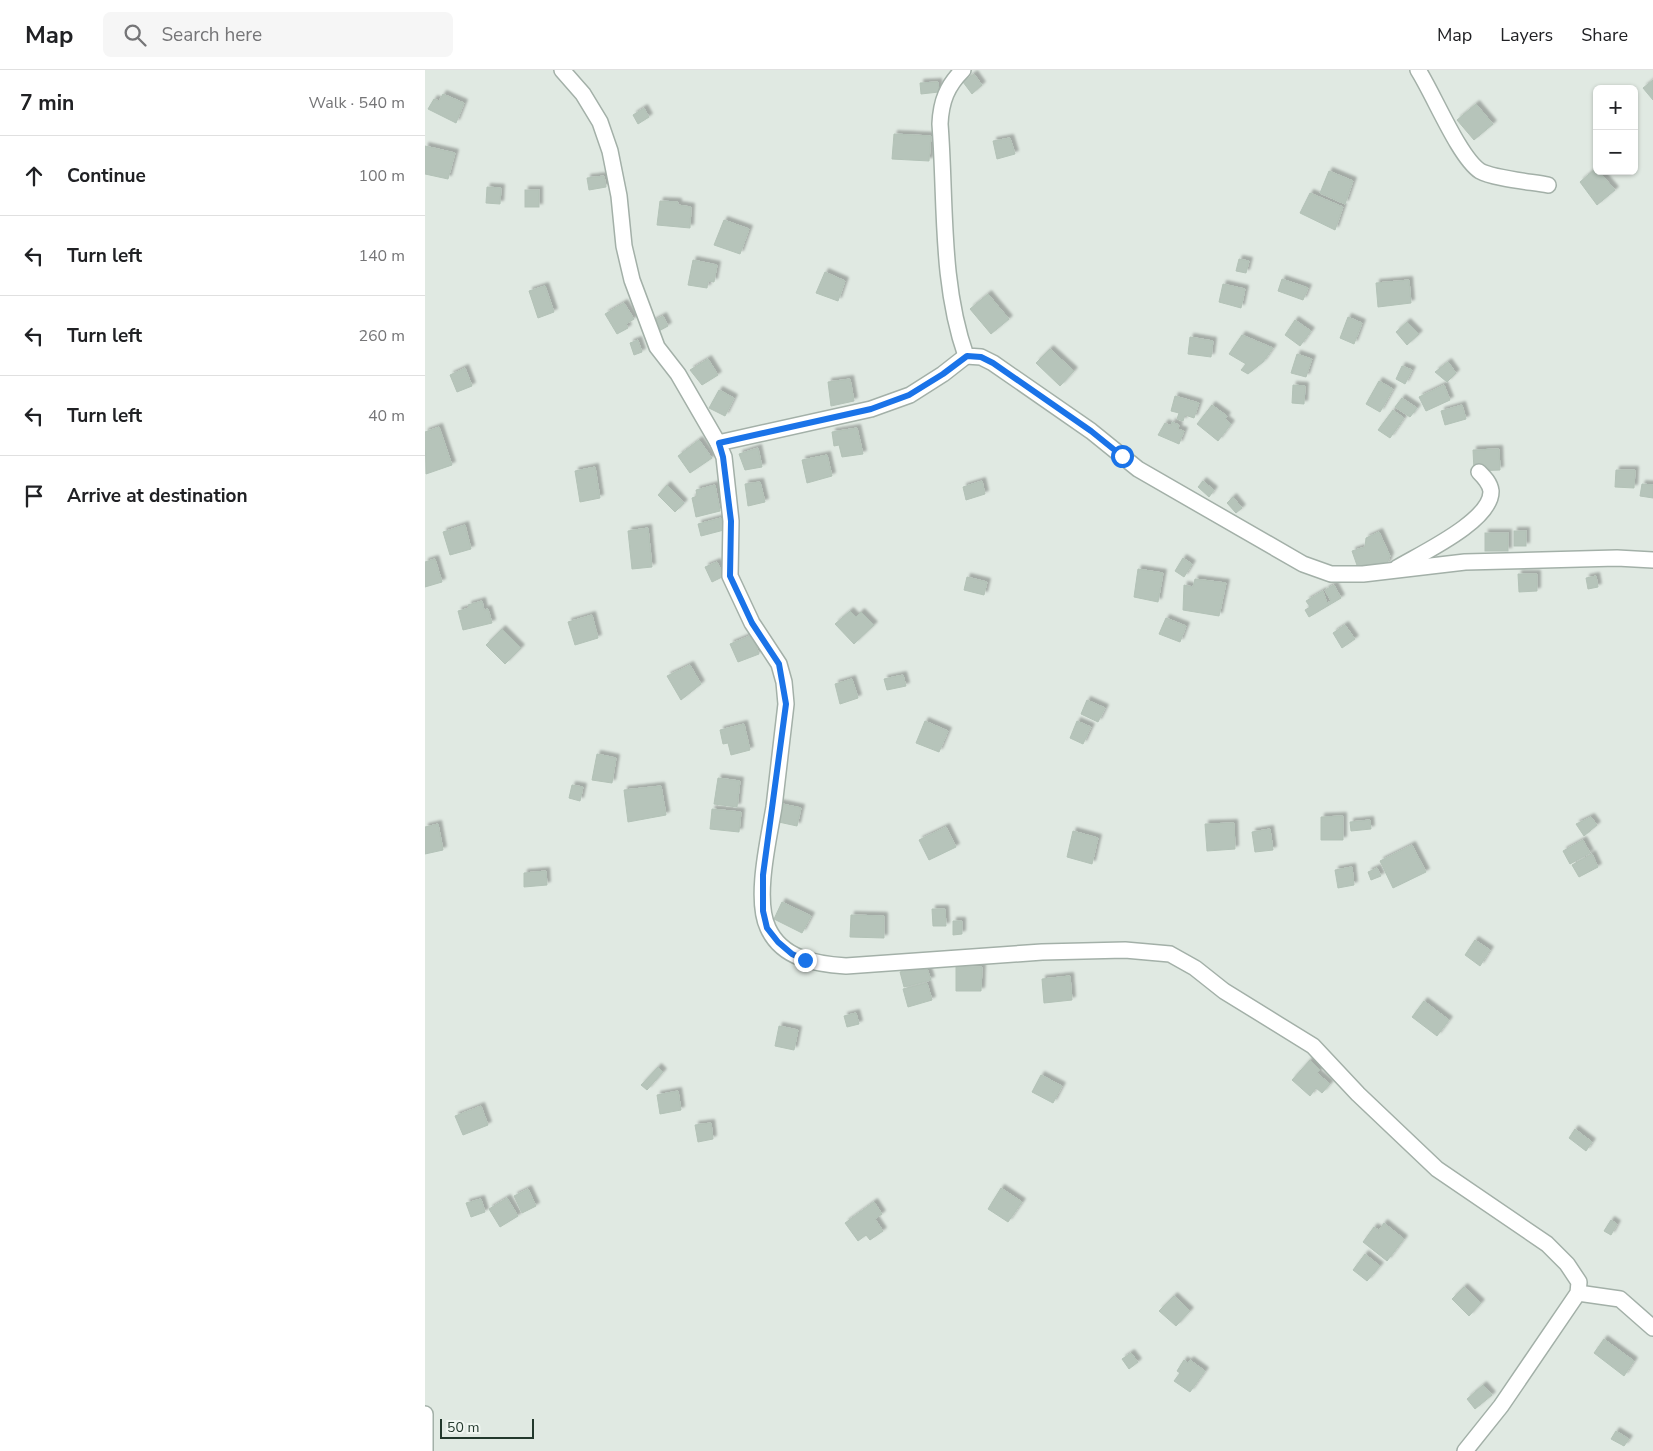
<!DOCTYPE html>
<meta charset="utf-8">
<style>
:root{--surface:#fff;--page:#f6f6f6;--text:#202124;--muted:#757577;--line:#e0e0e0}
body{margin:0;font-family:"Nunito Sans",sans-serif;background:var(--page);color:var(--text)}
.controls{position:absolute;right:15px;top:15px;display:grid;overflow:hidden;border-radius:8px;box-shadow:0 1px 4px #0004}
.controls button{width:45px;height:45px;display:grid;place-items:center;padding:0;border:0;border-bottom:1px solid var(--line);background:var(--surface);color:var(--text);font:25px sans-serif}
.scale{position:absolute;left:15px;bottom:12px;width:94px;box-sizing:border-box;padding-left:5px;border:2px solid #22382c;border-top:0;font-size:14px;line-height:18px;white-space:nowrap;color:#22382c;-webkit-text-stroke:4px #f0f6f1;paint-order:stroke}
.stop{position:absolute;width:15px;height:15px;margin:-11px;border:4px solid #1a73e8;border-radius:50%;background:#fff}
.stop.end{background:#1a73e8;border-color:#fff;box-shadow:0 1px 5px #0008}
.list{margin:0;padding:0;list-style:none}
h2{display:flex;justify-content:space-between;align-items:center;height:65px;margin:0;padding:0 20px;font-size:21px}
h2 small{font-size:16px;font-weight:400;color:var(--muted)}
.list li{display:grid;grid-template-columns:32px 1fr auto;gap:15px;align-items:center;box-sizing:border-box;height:80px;padding:0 20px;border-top:1px solid var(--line)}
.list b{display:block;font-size:19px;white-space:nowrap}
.list em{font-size:16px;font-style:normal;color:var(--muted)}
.icon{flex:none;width:28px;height:28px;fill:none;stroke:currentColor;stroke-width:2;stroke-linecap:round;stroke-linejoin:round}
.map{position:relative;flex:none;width:1228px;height:1381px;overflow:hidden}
header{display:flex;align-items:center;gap:30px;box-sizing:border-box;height:70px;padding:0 25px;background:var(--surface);border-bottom:1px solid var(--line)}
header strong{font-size:24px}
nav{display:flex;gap:28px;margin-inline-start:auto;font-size:18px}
.search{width:350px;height:45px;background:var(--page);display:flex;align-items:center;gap:12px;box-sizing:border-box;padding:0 18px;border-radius:8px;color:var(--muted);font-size:19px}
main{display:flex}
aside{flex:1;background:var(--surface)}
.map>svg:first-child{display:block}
</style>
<header>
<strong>Map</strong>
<div class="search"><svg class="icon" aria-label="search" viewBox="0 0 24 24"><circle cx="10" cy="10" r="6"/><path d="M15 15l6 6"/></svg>Search here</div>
<nav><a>Map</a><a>Layers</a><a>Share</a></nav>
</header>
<main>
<aside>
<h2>7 min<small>Walk · 540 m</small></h2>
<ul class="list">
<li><svg class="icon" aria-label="ahead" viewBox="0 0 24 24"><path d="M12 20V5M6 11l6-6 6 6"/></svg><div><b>Continue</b></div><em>100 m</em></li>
<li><svg class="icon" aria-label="left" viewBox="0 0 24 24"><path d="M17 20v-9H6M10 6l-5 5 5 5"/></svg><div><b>Turn left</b></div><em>140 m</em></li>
<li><svg class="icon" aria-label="left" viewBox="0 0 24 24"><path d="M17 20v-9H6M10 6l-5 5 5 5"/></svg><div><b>Turn left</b></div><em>260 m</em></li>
<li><svg class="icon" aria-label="left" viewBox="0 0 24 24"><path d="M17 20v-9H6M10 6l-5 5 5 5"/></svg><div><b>Turn left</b></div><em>40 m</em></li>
<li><svg class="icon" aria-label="arrive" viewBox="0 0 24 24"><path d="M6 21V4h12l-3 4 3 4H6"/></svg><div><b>Arrive at destination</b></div></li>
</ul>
</aside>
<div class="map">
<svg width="1228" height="1381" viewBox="0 0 1228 1381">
<defs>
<filter id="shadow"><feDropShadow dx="3.5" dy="-3.5" stdDeviation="1" flood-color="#0004"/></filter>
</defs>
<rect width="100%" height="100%" fill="#e0e9e2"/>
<g fill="#b6c4ba" stroke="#b3c2b7" filter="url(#shadow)">
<polygon points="549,4 557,15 547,24 538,12"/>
<polygon points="1228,10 1228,30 1218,18"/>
<polygon points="513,12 514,22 496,24 495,13"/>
<polygon points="18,24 39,33 31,53 3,39 9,29 14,31"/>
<polygon points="1051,34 1068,54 1049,70 1032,50"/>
<polygon points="219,38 224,47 213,54 208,45"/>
<polygon points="469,64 506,66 504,91 467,89"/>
<polygon points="585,68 590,84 572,89 568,71"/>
<polygon points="0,76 30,83 23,109 0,104"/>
<polygon points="1171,98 1190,120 1172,135 1155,112"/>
<polygon points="904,101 928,111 920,134 895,123"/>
<polygon points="179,106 181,117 164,120 162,108"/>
<polygon points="62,117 76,118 75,134 61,133"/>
<rect x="100" y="120" width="14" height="17"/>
<polygon points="885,123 918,137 910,160 875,143"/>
<polygon points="235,131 253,132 253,135 266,137 265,158 232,155"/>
<polygon points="299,150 324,159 315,184 289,175"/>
<polygon points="814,189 824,191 821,203 811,201"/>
<polygon points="268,190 292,195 289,212 283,211 282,218 263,215"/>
<polygon points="400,202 420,211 413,231 391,223"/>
<polygon points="857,209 883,218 878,230 853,221"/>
<polygon points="984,210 986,233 953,237 951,213"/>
<polygon points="798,214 820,219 816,238 794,232"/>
<polygon points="120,216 129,242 113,248 104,221"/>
<polygon points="563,224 584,249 566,264 545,239"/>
<polygon points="199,233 209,249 201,254 203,258 192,264 180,244"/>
<polygon points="238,246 243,256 232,262 227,252"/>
<polygon points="923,247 937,253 929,274 915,268"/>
<polygon points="870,250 886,261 875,276 860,265"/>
<polygon points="982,252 994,264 982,275 971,262"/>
<polygon points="817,265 848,278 838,292 823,304 816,300 821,294 804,284"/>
<polygon points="765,267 788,271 786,287 763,284"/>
<polygon points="213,270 217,282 209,285 205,273"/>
<polygon points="625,279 649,301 635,316 611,293"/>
<polygon points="872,284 887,289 881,307 866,303"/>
<polygon points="283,289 293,305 277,315 265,300"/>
<polygon points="1023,292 1031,303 1022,312 1010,302"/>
<polygon points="977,296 987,300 980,314 971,309"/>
<polygon points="40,298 47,316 32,322 25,305"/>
<polygon points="425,309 429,331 406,336 403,312"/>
<polygon points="954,311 968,319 955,342 941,334"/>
<polygon points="868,315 880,316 879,334 867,333"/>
<polygon points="1019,315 1025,330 1001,341 994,327"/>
<polygon points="294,320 309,328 300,346 284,338"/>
<polygon points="750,326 774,333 769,348 760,345 758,351 752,349 754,343 746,341"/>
<polygon points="977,328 992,338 985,347 970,337"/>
<polygon points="787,335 802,346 800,349 806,354 793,371 772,354"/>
<polygon points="1037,335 1041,349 1020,355 1016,341"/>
<polygon points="968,340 979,348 965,368 953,360"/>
<polygon points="747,352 754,355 753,359 759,361 754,374 733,365 740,353 746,356"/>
<polygon points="14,357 27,395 1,404 0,362"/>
<polygon points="432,358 438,384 417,387 414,375 409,376 407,362"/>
<polygon points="274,370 287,388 265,403 253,386"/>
<polygon points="333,378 337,397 320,400 314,384"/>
<polygon points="1074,379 1075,400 1049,401 1048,380"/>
<polygon points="402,385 407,406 382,413 377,390"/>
<polygon points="170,397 175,428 155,432 150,401"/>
<polygon points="1191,400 1210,400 1209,418 1190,417"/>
<polygon points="557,411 560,424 541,430 538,417"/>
<polygon points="778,411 789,420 784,427 773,417"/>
<polygon points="335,412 340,432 323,436 320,414"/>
<polygon points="1217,414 1228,415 1228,428 1215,426"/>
<polygon points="242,415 259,433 250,442 233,425"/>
<polygon points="290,415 295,441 271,447 267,428 272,426 271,420"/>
<polygon points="808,427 817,438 811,443 802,433"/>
<polygon points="296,448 299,460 276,466 273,454"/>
<polygon points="40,455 46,479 25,485 18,462"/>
<polygon points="223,458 227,497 207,499 203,461"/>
<rect x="1089" y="461" width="12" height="15"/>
<polygon points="954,462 965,486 962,494 953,498 951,494 934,501 927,481 940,477 941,468"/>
<rect x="1060" y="463" width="23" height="18"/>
<polygon points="758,488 767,494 759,507 750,501"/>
<polygon points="10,489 17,512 0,517 0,492"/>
<polygon points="292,492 299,506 287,512 280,497"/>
<polygon points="713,499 738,503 733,532 709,527"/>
<polygon points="1093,504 1112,504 1112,521 1094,522"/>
<polygon points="1171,506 1173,517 1163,519 1161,508"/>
<polygon points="542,507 562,512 559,525 539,520"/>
<polygon points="770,509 801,513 794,546 758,540 759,515 768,517"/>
<polygon points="909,515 916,528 884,547 880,540 885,537 881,531 898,521 902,533 906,531 900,520"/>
<polygon points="57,531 59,540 63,539 67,553 38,560 33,541 44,538 43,535"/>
<polygon points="425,541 431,547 436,542 449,555 429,574 410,554"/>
<polygon points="167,545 173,568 150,575 143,552"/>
<polygon points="741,548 761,556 755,572 734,564"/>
<polygon points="920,555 930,569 917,578 908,563"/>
<polygon points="77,559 96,578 80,594 61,575"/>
<polygon points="327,565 334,584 313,592 305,574"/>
<polygon points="265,595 276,614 256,630 242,606"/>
<polygon points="478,605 481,616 462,620 459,609"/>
<polygon points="427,609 433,628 415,634 410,614"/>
<polygon points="662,630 680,638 673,652 656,644"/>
<polygon points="500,651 523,661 514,682 491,673"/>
<polygon points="652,651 666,657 658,674 645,668"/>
<polygon points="319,654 325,680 306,685 303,673 298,674 295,660"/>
<polygon points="172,684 191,688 187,713 167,710"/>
<polygon points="293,708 315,711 312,737 289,734"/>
<polygon points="147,715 158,717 155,731 144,728"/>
<polygon points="236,716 241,745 203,752 199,720"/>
<polygon points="353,733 376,738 372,756 349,751"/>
<polygon points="287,739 316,742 314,762 285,759"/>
<polygon points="918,746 918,770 896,770 896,747"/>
<polygon points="1166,747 1172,755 1159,766 1151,754"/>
<polygon points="945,750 946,759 926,761 925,752"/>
<polygon points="809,753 810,779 782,781 780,754"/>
<polygon points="13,754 18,780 0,784 0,757"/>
<polygon points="521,757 531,777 504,790 494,770"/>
<polygon points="845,759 848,780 830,782 827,762"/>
<polygon points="648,761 673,768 667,794 642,787"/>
<polygon points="1158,770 1165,783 1145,794 1138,781"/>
<polygon points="987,775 1001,802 968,818 955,791"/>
<polygon points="1167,784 1173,797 1154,807 1147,795"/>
<polygon points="927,797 929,815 913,818 910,800"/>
<polygon points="952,798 956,806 946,810 943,802"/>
<polygon points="121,801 122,815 99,817 99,803"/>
<polygon points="357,832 386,846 377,863 349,849"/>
<polygon points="507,839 520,839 521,856 508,856"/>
<polygon points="426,845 459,846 459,868 425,867"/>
<polygon points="528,851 537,851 537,864 528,865"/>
<polygon points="1050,870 1065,880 1055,896 1040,885"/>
<polygon points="501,895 506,910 479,917 475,902"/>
<polygon points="531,897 557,897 556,921 531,921"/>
<polygon points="645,906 647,930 619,933 617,909"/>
<polygon points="502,913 507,930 483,937 478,919"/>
<polygon points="999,931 1024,950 1012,966 987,947"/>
<polygon points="431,943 434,954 422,957 419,946"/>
<polygon points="354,956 373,960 369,980 350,976"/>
<polygon points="885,990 895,1000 892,1003 905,1014 897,1023 891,1018 885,1026 867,1010"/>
<polygon points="233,997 238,1002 222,1020 216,1015"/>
<polygon points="616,1005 637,1016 628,1033 607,1022"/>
<polygon points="253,1021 256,1040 235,1044 232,1025"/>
<polygon points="56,1036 63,1055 38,1065 30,1046"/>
<polygon points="286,1053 288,1069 273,1072 270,1055"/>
<polygon points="1150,1059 1167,1072 1161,1081 1144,1068"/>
<polygon points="576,1118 597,1132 583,1152 563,1139"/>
<polygon points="103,1119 111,1136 97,1143 89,1126"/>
<polygon points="82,1128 93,1146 75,1157 64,1139"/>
<polygon points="56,1129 60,1142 46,1147 41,1133"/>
<polygon points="449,1132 457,1144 450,1149 458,1161 445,1170 441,1165 433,1171 420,1153"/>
<polygon points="1186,1150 1192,1154 1186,1165 1179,1161"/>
<polygon points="959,1153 979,1169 962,1191 938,1172 949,1157 954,1160"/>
<polygon points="940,1184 955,1196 942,1211 928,1200"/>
<polygon points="1039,1217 1056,1233 1044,1246 1027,1229"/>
<polygon points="749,1226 765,1241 751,1256 734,1241"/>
<polygon points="1179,1269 1209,1291 1199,1306 1169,1283"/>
<polygon points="706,1283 713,1292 704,1299 697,1289"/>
<polygon points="759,1290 763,1293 765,1290 780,1301 765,1322 749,1311 755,1303 752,1301"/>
<polygon points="1058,1315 1067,1325 1050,1339 1042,1329"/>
<polygon points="1191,1361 1204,1369 1199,1376 1186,1369"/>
</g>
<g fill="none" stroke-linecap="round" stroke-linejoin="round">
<g stroke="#a3b0a8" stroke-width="18">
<g id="minor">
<path d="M137 0 158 24 175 52 185 81 194 126 199 176 207 210 232 277 253 304 293 373 299 387 306 451 305 506 327 553 354 594 359 612 361 634C357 668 353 702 349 737 344 768 329 829 343 858 357 889 391 894 421 896L617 882 700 880 745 884 770 898 799 921 888 976 933 1024 1012 1099 1122 1174 1142 1194 1154 1212 1153 1223 1076 1336 1040 1381"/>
<path d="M538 0C522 16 516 31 515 54 521 132 515 212 541 286L556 287 568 293 666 361 713 399 878 494 906 504H938L1040 492 1192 488 1228 490"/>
<path d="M993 0C1009 25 1034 87 1055 101 1067 108 1107 112 1123 115"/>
<polyline points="293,373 446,339 485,325 518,304 541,286"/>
<path d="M972 498C995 484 1067 451 1066 421 1065 413 1059 407 1054 402"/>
<polyline points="1153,1223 1195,1229 1228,1258"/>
<polyline points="0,1344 0,1381"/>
</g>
</g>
<use href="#minor" stroke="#fff" stroke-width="15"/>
</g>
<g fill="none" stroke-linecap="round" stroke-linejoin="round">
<polyline stroke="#1a73e8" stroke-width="6" points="380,890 367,884 353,872 342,858 338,841 338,805 361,634 354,594 327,553 305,506 306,451 298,387 294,373 446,339 484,325 518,304 542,286 556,287 568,293 666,361 697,386"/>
</g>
</svg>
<div class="controls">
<button>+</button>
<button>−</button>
</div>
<div class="scale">50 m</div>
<div class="stop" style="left:697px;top:386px"></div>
<div class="stop end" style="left:380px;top:890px"></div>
</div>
</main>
